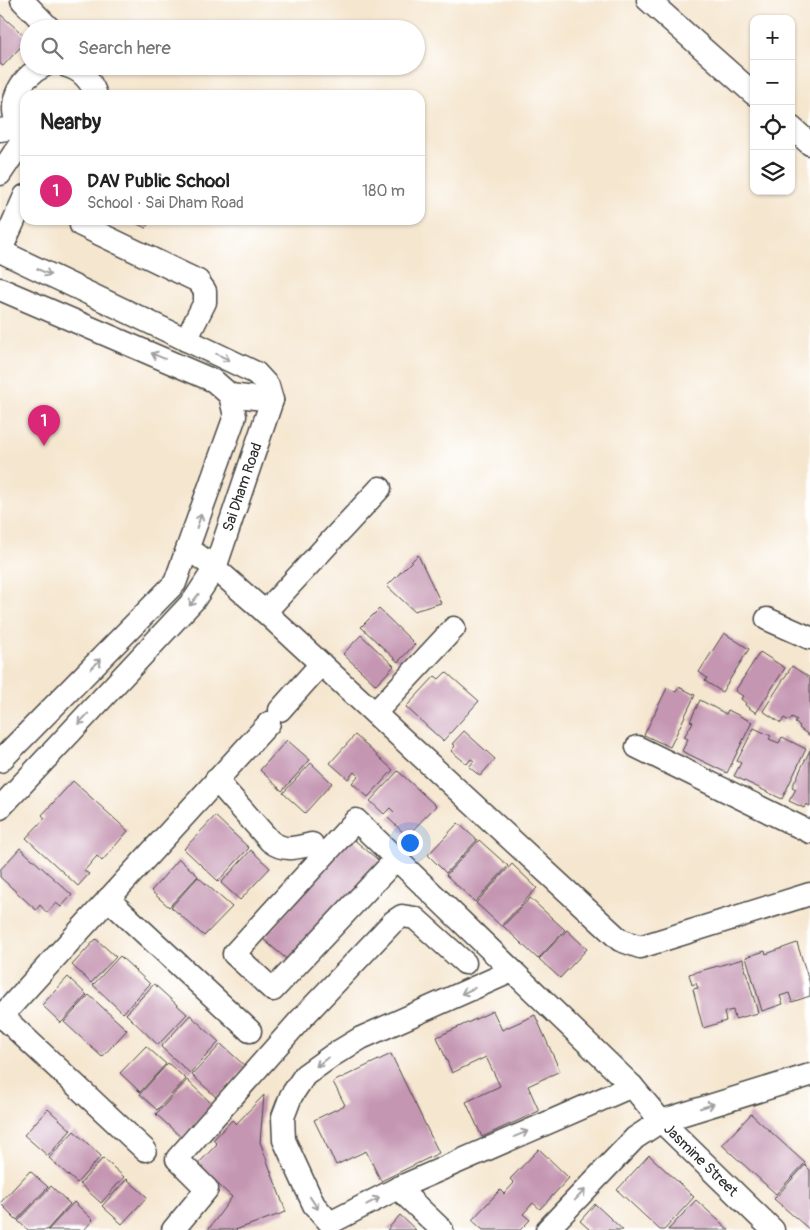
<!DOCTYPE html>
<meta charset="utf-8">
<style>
:root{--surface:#fff;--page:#f6f6f6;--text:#222;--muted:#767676;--line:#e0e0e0;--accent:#db2777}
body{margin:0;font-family:Pangolin,sans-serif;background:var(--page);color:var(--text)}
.controls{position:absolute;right:15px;top:15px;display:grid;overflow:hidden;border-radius:10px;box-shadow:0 1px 4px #0004}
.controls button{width:45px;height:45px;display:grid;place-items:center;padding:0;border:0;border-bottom:1px solid var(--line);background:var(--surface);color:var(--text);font:25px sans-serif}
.you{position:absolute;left:409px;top:842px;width:18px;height:18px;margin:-12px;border:4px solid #fff;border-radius:50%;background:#1a73e8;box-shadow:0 0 0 8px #1a73e833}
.badge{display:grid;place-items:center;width:32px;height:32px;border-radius:50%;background:var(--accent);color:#fff;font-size:16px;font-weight:700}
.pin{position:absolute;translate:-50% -41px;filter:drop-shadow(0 1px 2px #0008)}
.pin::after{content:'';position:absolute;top:26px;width:18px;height:15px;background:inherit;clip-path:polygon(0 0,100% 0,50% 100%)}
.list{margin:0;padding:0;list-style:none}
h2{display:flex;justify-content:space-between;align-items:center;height:65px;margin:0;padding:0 20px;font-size:21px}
h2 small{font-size:16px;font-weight:400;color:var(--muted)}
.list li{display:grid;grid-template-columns:32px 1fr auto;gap:15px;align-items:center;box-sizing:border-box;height:70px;padding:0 20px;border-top:1px solid var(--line)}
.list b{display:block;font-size:19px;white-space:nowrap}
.list p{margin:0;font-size:16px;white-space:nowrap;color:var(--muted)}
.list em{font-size:16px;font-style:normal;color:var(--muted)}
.icon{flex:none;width:28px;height:28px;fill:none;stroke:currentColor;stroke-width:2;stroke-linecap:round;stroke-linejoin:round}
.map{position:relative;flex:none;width:810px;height:1230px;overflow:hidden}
.search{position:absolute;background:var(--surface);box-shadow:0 1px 4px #0004;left:20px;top:20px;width:405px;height:55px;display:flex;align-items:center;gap:12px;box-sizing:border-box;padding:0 18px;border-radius:28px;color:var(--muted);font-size:19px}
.panel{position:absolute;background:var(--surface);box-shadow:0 1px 4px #0004;left:20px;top:90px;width:405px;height:135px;border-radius:15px}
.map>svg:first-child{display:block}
</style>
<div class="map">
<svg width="810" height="1230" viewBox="0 0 810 1230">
<rect width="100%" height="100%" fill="#fff"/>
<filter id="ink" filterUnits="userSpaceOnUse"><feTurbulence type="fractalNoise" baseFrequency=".02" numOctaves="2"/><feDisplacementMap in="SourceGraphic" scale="10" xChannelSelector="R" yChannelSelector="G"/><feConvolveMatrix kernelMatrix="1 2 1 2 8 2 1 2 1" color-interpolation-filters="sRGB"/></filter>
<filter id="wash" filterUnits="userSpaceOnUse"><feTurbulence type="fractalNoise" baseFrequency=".0096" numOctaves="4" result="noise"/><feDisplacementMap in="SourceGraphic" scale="20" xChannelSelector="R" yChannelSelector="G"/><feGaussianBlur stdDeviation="1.12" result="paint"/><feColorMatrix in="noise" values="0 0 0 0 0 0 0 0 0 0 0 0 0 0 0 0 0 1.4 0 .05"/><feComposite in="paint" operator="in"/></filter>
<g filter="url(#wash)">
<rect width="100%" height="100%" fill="#f5e6cf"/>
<g id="blocks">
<g fill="#c596b2">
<polygon points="0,14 28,39 3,66 0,64"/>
<polygon points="128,220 150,220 146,228"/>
<polygon points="418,555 441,603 414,611 387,586"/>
<polygon points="379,609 415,644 398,662 361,627"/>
<polygon points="724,633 749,649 722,692 705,681 707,678 699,672"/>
<polygon points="361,635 394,666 376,685 343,654"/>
<polygon points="760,652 785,668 756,713 745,705 746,703 741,699 743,696 735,691"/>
<polygon points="792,666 810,678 810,736 799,728 800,726 795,723 797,720 792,717 789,721 784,718 781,723 763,711"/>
<polygon points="446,672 479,701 443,741 406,707 435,676 439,679"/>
<polygon points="679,687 695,695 670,747 644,735 667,688 676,692"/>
<polygon points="700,700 726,714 728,710 752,722 727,773 682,751 688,739 684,737 693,722 690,721"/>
<polygon points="754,728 771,736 769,739 779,743 782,737 806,749 782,799 734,776 741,763 737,761"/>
<polygon points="464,731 495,759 480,776 469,767 474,761 471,759 467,764 451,751 455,746 452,744"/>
<polygon points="355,735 393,770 368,797 352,783 358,776 354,772 348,779 330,763"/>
<polygon points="287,740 310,760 282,791 260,770"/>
<polygon points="810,750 810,806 806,804 804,808 789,801 796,789 792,787"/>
<polygon points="311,763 332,783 305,813 283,793"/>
<polygon points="398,771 436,806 407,836 388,818 394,812 390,808 384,814 370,801"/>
<polygon points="73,781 128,831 102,861 97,856 84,871 89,874 78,886 26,838 45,818 42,815"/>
<polygon points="215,816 249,848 218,881 184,849"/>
<polygon points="458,823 477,840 446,873 428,855"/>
<polygon points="352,838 384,865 290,962 263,939"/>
<polygon points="479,840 508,866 475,902 446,875"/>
<polygon points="20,848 72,895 61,907 56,903 47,913 40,905 36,910 0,877 0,870"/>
<polygon points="251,850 270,868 240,900 221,883"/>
<polygon points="179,859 198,876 169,907 151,891"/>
<polygon points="512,864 537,888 501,926 476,903"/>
<polygon points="198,877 232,907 204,936 171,907"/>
<polygon points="530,898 565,930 538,959 503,926"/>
<polygon points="567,930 587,949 560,978 539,959"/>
<polygon points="96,939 116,957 91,983 72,965"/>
<polygon points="797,943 810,984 810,996 792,1002 789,993 780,996 783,1004 762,1011 746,957 765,951 766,954"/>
<polygon points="120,956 150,984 123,1013 93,985"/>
<polygon points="743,959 745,972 746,971 758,1013 735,1019 733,1010 724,1012 726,1021 703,1028 693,989 698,988 696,983 692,985 689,974"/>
<polygon points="68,977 87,995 61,1023 42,1005"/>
<polygon points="154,984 187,1014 158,1045 126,1014"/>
<polygon points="89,995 127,1030 102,1057 64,1022"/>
<polygon points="493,1011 502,1030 535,1015 560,1071 528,1086 539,1111 482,1137 466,1102 500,1086 486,1057 452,1073 437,1037"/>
<polygon points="190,1015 219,1042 190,1073 161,1047"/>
<polygon points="221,1044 246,1067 217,1098 192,1075"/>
<polygon points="146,1046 166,1064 140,1092 120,1073"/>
<polygon points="391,1054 439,1153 381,1181 366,1151 336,1165 314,1120 345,1105 333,1082"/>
<polygon points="168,1063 186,1079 157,1110 140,1094"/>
<polygon points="187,1080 213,1105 182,1138 156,1114"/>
<polygon points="264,1095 260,1142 286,1212 235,1230 208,1230 232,1197 197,1165 217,1144 213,1140 232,1120 236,1124"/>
<polygon points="48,1109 71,1130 48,1156 24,1135"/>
<polygon points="751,1114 805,1163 776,1194 722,1145"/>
<polygon points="74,1131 101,1156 77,1183 49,1158"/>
<polygon points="539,1149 569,1178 540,1209 533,1203 523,1214 530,1220 520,1230 483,1230 472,1220 500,1190 504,1194 514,1183 510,1179"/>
<polygon points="649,1155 694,1197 664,1230 660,1230 617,1190"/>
<polygon points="103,1158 124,1177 101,1203 80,1184"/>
<polygon points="805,1165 810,1170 810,1230 774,1199"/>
<polygon points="30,1171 48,1187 17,1220 0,1203"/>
<polygon points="127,1179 147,1197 122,1224 102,1206"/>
<polygon points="51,1186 70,1204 47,1230 28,1230 18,1221"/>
<polygon points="696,1200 729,1230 668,1230"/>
<polygon points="74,1202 93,1220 84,1230 48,1230"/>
<polygon points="595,1204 623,1230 590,1230 580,1221"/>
<polygon points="400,1215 416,1230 387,1230"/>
</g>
</g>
</g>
<g filter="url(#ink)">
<use href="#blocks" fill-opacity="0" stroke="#494744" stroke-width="1"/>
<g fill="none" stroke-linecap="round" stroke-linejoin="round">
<g stroke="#494744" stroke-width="25">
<g id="minor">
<polyline points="22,0 50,29"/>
<polyline points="648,0 754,94"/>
<path d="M67 66C82 70 91 81 96 95"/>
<polyline points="791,127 810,144"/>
<polyline points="0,130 20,127"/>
<path d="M25 134C2 110 18 78 44 66"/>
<polyline points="0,174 25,137"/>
<polyline points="81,225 198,281 205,291 205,302 186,340"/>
<polyline points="0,251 256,373 268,386 272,400 215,568 194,600 0,808"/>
<polyline points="0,252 25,196"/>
<polyline points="0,289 214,381 230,395 235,416 175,583 0,761"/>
<polyline points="230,395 272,400"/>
<polyline points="189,549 215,568 265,612 620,940 640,947 810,894"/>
<polyline points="265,612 380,488"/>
<polyline points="767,619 810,638"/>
<polyline points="280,710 321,664"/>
<polyline points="375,713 454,628"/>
<polyline points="637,747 810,832"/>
<path d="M216 780 270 841C284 852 296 848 312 844"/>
<path id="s1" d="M397 858 273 990 234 954 356 820 632 1086 661 1121 773 1230"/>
<polyline points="108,899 250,1031"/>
<polyline points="512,971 361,1038 333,1055 305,1075 291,1096 283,1117 284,1140 314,1205 330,1223 398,1188 632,1086"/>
<polyline points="2,1016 145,1150"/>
<polyline points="0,1018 269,723"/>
<polyline points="398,1188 442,1230"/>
<polyline points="173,1230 207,1189 177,1159 301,1019 393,922 402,916 415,918 465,963"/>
<polyline points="547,1230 635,1138 661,1121 810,1075"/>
</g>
</g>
<use href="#minor" stroke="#fff" stroke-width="22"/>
</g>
<defs><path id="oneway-shaft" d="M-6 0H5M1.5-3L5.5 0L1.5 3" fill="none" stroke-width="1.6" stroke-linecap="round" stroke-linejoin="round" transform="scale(1.25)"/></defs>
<g stroke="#a0a0a0">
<use href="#oneway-shaft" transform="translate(44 272) rotate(25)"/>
<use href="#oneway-shaft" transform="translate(158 356) rotate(-157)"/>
<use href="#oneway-shaft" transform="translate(223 357) rotate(25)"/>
<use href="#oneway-shaft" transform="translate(199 521) rotate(-71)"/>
<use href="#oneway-shaft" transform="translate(194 600) rotate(128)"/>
<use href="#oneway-shaft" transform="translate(96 664) rotate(-45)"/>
<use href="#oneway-shaft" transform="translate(83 719) rotate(133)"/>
<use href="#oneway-shaft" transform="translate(468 991) rotate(156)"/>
<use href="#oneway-shaft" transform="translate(322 1062) rotate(143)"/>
<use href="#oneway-shaft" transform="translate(707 1106) rotate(-17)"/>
<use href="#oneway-shaft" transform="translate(521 1134) rotate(-23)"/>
<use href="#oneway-shaft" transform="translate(580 1195) rotate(-46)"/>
<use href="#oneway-shaft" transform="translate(373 1201) rotate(-28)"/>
<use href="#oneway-shaft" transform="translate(314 1203) rotate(57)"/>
</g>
</g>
<g text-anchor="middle" stroke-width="4" stroke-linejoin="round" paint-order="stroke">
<g font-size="15" fill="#2b2b2b" stroke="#fff">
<text transform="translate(242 487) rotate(-71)" y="5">Sai Dham Road</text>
<text dy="5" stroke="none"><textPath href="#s1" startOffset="900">Jasmine Street</textPath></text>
</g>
</g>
</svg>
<div class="controls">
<button>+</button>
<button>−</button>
<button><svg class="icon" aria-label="locate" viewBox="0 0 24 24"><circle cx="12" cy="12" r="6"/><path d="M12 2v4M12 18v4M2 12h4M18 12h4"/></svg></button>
<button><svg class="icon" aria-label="layers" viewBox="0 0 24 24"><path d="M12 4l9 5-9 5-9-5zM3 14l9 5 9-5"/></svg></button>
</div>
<div class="you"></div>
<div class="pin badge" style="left:44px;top:446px">1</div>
<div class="search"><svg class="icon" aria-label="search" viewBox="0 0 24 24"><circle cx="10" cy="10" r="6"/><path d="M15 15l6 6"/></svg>Search here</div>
<section class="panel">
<h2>Nearby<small></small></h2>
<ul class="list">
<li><span class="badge">1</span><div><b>DAV Public School</b><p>School · Sai Dham Road</p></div><em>180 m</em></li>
</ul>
</section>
</div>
